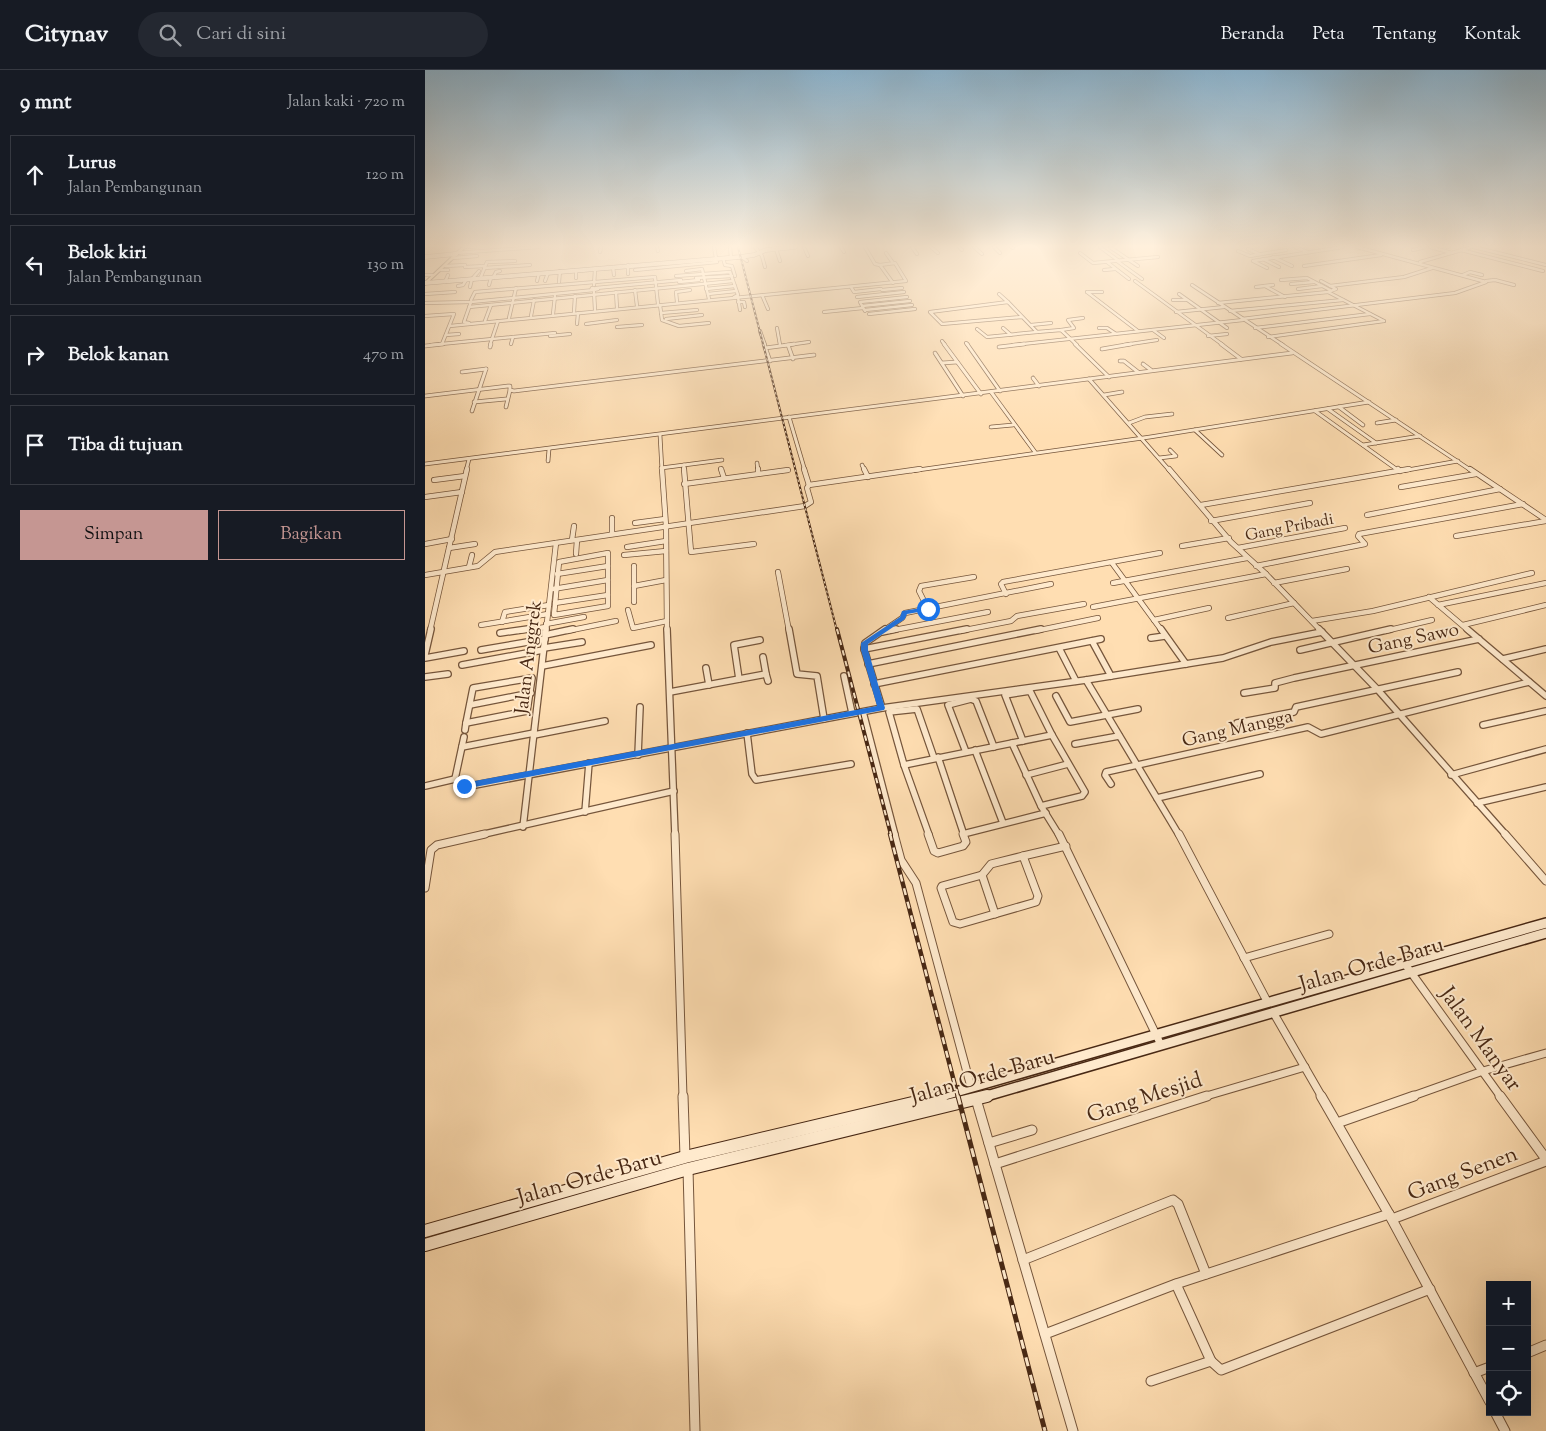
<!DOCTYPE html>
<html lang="id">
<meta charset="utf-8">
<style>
:root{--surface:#171b24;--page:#242831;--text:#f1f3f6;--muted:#9ea1a6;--line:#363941;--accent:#c59692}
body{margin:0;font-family:"Sorts Mill Goudy",serif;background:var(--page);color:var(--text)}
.controls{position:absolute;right:15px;bottom:15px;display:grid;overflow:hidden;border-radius:0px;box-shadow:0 5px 20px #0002}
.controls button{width:45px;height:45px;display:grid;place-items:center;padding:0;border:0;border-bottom:1px solid var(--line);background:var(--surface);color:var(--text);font:25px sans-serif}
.stop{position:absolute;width:15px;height:15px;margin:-11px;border:4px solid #1a73e8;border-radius:50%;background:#fff}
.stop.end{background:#1a73e8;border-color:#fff;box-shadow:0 1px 5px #0008}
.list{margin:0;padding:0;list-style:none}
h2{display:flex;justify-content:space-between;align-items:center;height:65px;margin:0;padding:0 20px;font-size:21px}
h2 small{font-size:16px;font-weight:400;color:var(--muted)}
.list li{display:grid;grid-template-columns:32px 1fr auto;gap:15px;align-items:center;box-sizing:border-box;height:80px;margin:0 10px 10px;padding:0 10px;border:1px solid var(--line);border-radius:0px}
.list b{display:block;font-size:19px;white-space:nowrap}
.list p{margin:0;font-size:16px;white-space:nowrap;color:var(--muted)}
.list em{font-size:16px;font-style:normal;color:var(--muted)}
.actions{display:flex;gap:10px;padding:15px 20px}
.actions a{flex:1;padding:11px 0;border:1px solid var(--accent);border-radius:0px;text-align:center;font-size:18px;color:var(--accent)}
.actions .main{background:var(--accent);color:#111}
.icon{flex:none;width:28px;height:28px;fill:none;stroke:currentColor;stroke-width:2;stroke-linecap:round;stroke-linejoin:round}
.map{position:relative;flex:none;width:1121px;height:1361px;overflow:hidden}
header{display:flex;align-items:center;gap:30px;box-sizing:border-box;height:70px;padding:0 25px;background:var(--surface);border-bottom:1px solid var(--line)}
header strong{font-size:24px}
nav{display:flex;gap:28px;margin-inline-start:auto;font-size:18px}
.search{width:350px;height:45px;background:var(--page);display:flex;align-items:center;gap:12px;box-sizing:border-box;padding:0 18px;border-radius:28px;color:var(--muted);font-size:19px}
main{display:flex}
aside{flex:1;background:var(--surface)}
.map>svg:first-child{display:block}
</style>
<header>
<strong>Citynav</strong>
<div class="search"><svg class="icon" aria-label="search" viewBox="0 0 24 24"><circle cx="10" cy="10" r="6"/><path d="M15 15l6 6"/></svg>Cari di sini</div>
<nav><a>Beranda</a><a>Peta</a><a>Tentang</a><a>Kontak</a></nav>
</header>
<main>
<aside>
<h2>9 mnt<small>Jalan kaki · 720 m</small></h2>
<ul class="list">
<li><svg class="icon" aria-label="ahead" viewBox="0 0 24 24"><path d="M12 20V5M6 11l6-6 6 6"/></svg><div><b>Lurus</b><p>Jalan Pembangunan</p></div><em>120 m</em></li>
<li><svg class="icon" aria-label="left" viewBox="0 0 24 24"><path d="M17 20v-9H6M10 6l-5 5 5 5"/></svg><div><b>Belok kiri</b><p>Jalan Pembangunan</p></div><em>130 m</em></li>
<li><svg class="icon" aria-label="right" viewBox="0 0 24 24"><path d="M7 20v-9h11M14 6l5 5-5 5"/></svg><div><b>Belok kanan</b></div><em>470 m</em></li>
<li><svg class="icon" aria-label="arrive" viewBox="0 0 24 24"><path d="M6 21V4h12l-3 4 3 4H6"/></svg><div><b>Tiba di tujuan</b></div></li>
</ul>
<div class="actions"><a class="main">Simpan</a><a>Bagikan</a></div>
</aside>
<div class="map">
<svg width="1121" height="1361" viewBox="0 0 1121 1361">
<rect width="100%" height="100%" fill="#ffdeb2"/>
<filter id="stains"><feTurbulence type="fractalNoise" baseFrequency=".004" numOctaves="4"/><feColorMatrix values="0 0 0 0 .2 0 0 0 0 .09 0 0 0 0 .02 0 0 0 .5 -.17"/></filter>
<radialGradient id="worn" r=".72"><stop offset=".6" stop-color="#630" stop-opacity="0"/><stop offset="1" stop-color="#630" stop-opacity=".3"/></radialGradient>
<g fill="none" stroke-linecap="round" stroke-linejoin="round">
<g stroke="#76563c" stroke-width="4">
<g id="street-far5">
<polyline points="38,177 50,177"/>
<polyline points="232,177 233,181"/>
<polyline points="289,177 291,188"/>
<polyline points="305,177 306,188"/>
<polyline points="330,177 337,186 340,197"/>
<polyline points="379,177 383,186"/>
<polyline points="416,177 419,182"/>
<polyline points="440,177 450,194 455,195 468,213"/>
<polyline points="487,177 492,184"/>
<polyline points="506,177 513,183"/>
<polyline points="534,177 537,180"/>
<polyline points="549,177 557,184"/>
<polyline points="569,177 575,183"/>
<polyline points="586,177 588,178"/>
<polyline points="675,177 694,191"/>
<polyline points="685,177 704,190"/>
<polyline points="870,177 882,182"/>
<polyline points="1005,177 1027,183"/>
<polyline points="1022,177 1024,177"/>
<polyline points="1049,177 1121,195"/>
<polyline points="351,179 355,191"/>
<polyline points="823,179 834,184"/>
<polyline points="988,180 1000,177"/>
<polyline points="1036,180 1118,201"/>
<polyline points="813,181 825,186 861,180"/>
<polyline points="175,182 176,177"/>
<polyline points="30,183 114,177"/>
<polyline points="461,183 468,193"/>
<polyline points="655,183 668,193 733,187"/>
<polyline points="317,187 322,191"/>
<polyline points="848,187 867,196"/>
<polyline points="28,188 52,186"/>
<polyline points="298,188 300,195 307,196 310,206"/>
<polyline points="838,189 854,197"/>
<polyline points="704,190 713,196"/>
<polyline points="692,191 717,209"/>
<polyline points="682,192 704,209"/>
<polyline points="995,192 1047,177"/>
<polyline points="203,195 203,204"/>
<polyline points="20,196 40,195"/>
<polyline points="879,196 956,185"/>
<polyline points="40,197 60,196"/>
<polyline points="188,197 189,205"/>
<polyline points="59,198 105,195"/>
<polyline points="842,198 828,191 918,177"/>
<polyline points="15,200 23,200"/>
<polyline points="151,200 151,208"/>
<polyline points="210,200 292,192"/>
<polyline points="679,200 690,199"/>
<polyline points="261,201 277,199 284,229"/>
<polyline points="0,205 8,205"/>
<polyline points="1038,205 1045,202 1057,205"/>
<polyline points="251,206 305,202 313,225 309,227"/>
<polyline points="68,208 71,202 75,201"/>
<polyline points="271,208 307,206"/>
<polyline points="55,209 62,192 90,191"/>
<polyline points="856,210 882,208 905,220"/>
<polyline points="112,211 114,203"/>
<polyline points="120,211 123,203"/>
<polyline points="710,211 798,275"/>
<polyline points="1061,211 1070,210 1089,215"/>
<polyline points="20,212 23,205"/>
<polyline points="134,212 135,201"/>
<polyline points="254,212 274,210"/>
<polyline points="866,214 889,212"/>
<polyline points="64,215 66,208"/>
<polyline points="169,215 170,200"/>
<polyline points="767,215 858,275"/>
<polyline points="33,216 38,215 41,210"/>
<polyline points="840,216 860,227"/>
<polyline points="905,216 979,207 1007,198"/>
<polyline points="45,217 47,209 54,201"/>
<polyline points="426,217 429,222 456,219"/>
<polyline points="831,217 848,215"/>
<polyline points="171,218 256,210"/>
<polyline points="281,219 310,216"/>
<polyline points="873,219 897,216"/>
<polyline points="210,220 212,236"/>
<polyline points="457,220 477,218"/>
<polyline points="169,222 170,240"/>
<polyline points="191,222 192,238"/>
<polyline points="662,222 713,261"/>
<polyline points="662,222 677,222"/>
<polyline points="903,222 959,251"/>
<polyline points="0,224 30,222"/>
<polyline points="283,224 311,221"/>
<polyline points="574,224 583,232"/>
<polyline points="754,224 802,258"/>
<polyline points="337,225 343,239"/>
<polyline points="313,227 315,240"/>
<polyline points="432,227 479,222"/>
<polyline points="46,230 50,222 230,207 233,234"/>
<polyline points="748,230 761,230"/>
<polyline points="252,232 251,222 265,220"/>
<polyline points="313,232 319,232 320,237"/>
<polyline points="0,233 46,232 169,220 173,219 167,218 166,220"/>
<polyline points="793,233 903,222 911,219 896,211"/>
<polyline points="235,235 237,250 254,256 284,253"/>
<polyline points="437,236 485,231"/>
<polyline points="44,237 308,211"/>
<polyline points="440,240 487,235"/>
<polyline points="440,241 435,232 482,227"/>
<polyline points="805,241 918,230"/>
<polyline points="149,242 150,226"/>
<polyline points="399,242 438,238"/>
<polyline points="751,242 799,237"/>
<polyline points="236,243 272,240"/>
<polyline points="128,244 130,226"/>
<polyline points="444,244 490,239"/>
<polyline points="0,246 29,244 17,274"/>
<polyline points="106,246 109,230"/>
<polyline points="597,247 517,254 505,242 583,232 612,262 636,260 652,275"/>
<polyline points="84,248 91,218"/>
<polyline points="241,249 277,245"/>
<polyline points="817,249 1030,223 1061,212 932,177"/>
<polyline points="60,251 66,235"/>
<polyline points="44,253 39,252 46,232"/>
<polyline points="152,254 153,243"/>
<polyline points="161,254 192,250"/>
<polyline points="606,255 626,253"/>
<polyline points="25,256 481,211 470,193 455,195"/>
<polyline points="192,257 217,255"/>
<polyline points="352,258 355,275"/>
<polyline points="578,258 586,265"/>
<polyline points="674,258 682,258 691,264"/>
<polyline points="830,258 945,244"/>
<polyline points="552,259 562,267 612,262"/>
<polyline points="636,260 649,258 643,250 658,248"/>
<polyline points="728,260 739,268"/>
<polyline points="335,261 340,275"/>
<polyline points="21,265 34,264"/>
<polyline points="125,266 145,264"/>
<polyline points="783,266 802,264"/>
<polyline points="843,267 959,251"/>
<polyline points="517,271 520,275"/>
<polyline points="541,273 543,275"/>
<polyline points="86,274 88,267"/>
<polyline points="6,275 130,263"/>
<polyline points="65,275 73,251"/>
<polyline points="360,275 363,275"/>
<polyline points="363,275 384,272"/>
<polyline points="588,275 818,250"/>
<polyline points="699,275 732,270"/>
</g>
</g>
<g stroke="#76563c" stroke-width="4.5">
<g id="street-far4">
<polyline points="339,274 345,291"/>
<polyline points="519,274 556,324"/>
<polyline points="542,274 575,321"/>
<polyline points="650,274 684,307"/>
<polyline points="796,274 816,289"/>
<polyline points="856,274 1047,401"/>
<polyline points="363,275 369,274"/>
<polyline points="0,276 18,274"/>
<polyline points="65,277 66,274"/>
<polyline points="574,277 599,274"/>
<polyline points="340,278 363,275 368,289"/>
<polyline points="677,279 706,274"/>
<polyline points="510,283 538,326"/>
<polyline points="695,291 699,291 713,302"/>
<polyline points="517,293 532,292"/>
<polyline points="718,294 726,300"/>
<polyline points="37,302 61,299"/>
<polyline points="608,308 614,316"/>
<polyline points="664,309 745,401"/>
<polyline points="566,322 610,382"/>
<polyline points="679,325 697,322"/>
<polyline points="0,326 83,316 85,316 85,320 89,321 389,285"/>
<polyline points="49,332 81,329"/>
<polyline points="81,337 85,320"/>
<polyline points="914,337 938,355"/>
<polyline points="903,339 951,373"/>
<polyline points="47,341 61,299"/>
<polyline points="890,341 974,401"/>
<polyline points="364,347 380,401"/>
<polyline points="704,353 720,347 747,344"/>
<polyline points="952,353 971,350"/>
<polyline points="566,357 588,355"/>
<polyline points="770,360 797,385"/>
<polyline points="235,365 237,401"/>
<polyline points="938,375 995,366"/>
<polyline points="734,388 751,386 745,380"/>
<polyline points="123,391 124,379"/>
<polyline points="332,393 333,401"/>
<polyline points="0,394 867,283"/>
<polyline points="437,395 440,401"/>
<polyline points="236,398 259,395"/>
<polyline points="41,401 44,389"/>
<polyline points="259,401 259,395 297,390"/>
<polyline points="357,401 363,400"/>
<polyline points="486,401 725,367 944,332"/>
<polyline points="977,401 1033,391"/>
</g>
</g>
<g stroke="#76563c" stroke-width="6">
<g id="street-far3">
<polyline points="237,399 241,456 242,561"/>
<polyline points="259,399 266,482 329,474"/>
<polyline points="296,399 299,408"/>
<polyline points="333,399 333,403"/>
<polyline points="379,399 384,415"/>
<polyline points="439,399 443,407"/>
<polyline points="744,399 806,472 841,504 896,561"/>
<polyline points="973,399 975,401"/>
<polyline points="1045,399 1121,450"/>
<polyline points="9,410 40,406"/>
<polyline points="259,414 363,400"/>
<polyline points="976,417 1051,404"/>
<polyline points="0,427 37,422"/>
<polyline points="776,435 984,399"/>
<polyline points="942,445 1075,419"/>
<polyline points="187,448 187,464"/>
<polyline points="786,451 885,433"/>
<polyline points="210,453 240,449"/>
<polyline points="1031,466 1121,451"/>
<polyline points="147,470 149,456"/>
<polyline points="0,474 27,469"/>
<polyline points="757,476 804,468"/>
<polyline points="202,477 241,471"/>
<polyline points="24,478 50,474"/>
<polyline points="813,478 920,458"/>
<polygon points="183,483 183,536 129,545 134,492"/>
<polyline points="151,484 152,470"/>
<polyline points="199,485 241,481"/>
<polyline points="687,493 737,561"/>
<polyline points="209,496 209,532"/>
<polyline points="831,496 940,474 933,466 934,464 1098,434"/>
<polyline points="44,497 47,485"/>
<polyline points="353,502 364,561"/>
<polyline points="132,504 183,496"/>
<polyline points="0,505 53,496 70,482 380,436 386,432 382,418 384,415 495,399"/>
<polyline points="688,513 822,488"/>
<polyline points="849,513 922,499"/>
<polyline points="209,516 241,510"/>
<polyline points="128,519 183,510"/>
<polyline points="581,524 576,514 578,512 735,483"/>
<polyline points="1004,527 1044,561"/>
<polyline points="130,533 183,525"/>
<polyline points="1013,535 1121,513"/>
<polyline points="668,537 841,504"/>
<polyline points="503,539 494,521 496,516 549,507"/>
<polyline points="203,540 208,558 242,551"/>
<polyline points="803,548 869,533"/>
<polyline points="729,550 784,538"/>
<polyline points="887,551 948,541 1107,503"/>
<polyline points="77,552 80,542 124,535"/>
<polyline points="121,554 159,547"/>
<polyline points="56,555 123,544"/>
<polyline points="1038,555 1121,535"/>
<polyline points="5,561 42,399"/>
<polyline points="93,561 121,557"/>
<polyline points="121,561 131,473"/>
<polyline points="142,561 191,551"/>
<polyline points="458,561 477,548 480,543 626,514"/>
<polyline points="464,561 563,542"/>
<polyline points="535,561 586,551 592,546 659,534"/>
<polyline points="610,561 673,548"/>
<polyline points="960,561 1007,550"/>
</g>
</g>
<g stroke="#76563c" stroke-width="8">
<g id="street-far2">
<polyline points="242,559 250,765"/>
<polyline points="364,559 372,604 392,606 399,649"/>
<polyline points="736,559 761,594"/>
<polyline points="894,559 953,620 1081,765"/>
<polyline points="1042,559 1121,626"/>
<polyline points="457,562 471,559"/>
<polyline points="75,563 103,559"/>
<polyline points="120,565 148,559"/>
<polyline points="726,568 740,566"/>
<polyline points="667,571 686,606"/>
<polyline points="119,578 157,572"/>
<polyline points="634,578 651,611"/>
<polyline points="439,579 542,559"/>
<polyline points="56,580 120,569"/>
<polyline points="875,580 966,559"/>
<polyline points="0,585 6,559"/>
<polyline points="338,587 341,604"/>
<polyline points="0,588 39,581"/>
<polyline points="1078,589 1121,579"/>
<polyline points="443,594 616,559"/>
<polyline points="37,595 118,580"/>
<polyline points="117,596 226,575"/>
<polyline points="281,598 284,615"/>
<polyline points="419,606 427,643"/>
<polyline points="0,607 23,604"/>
<polygon points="107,608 102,641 41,653 48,618"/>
<polyline points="314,609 309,575 335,570"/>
<polyline points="661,610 754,765"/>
<polyline points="449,614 676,569"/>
<polyline points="245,622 341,604 343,611"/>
<polyline points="819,623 850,618 850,613 869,608 1054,569"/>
<polyline points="631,626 645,652 713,639"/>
<polyline points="45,635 106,623"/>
<polyline points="457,638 439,579 440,573 460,559"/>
<polyline points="438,642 470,765"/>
<polyline points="812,653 869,642 871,637 1033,602"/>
<polyline points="1058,655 1121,641"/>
<polyline points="40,660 41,653"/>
<polyline points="322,663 327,704 331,710 426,694"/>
<polyline points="109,665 180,651"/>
<polyline points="598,671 580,625 605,621 627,665 660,722 657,726 616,736"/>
<polyline points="587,673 616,736 634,765"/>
<polyline points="650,674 694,666"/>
<polyline points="37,677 109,663"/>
<polyline points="550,680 578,753"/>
<polyline points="541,682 523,635 546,629 551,631 569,677"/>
<polyline points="213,685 215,637"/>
<polyline points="513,687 539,765"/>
<polyline points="479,695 627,665"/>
<polyline points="601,705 643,694"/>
<polyline points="1026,705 1121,679"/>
<polyline points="30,709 39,667"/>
<polyline points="686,714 680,705 681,702 883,657 896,664 1104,612"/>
<polyline points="0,716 30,709 39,716 45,716 457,638 661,610 798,588 846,572 897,562"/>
<polyline points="732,728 835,704"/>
<polyline points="1052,733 1121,717"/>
<polyline points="160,742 164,693"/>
<polyline points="98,757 121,559"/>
<polyline points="538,764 621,743"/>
<polyline points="55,765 249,721"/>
<polyline points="504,765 479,695 464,642 492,639 509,688"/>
</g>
</g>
<g stroke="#76563c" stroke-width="9">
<g id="street-far1">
<polyline points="250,764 258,1027"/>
<polyline points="469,764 476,790 491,813 546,1017"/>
<polyline points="503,764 509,781 513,783 538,776 541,772 538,764"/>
<polyline points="634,764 736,975"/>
<polyline points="754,764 843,933"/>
<polyline points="1080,764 1121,811"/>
<polygon points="598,786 613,826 611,832 535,854 528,852 516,818 517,816 557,805 566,794"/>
<polyline points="598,786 641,776"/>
<polyline points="557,805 570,844"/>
<polyline points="0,818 6,780 12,775 60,764"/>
<polyline points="819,888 904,864"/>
<polyline points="980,894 1076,1027"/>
<polyline points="848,942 897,1027"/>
<polyline points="778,1027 880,997"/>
<polyline points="985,1027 1058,1001 1121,983"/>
</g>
</g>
<g stroke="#76563c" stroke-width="11">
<g id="street">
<polyline points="258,1026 260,1087"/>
<polyline points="896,1026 964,1144 1065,1332"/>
<polyline points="1075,1026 1121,1089"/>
<polyline points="551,1029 648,1361"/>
<polyline points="912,1053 989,1026"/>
<polyline points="564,1073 607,1060"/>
<polyline points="570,1094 782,1026"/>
<polyline points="263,1099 270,1361"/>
<polyline points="967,1149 1121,1091"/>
<polyline points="598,1190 748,1130 753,1134 781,1204"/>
<polyline points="751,1214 786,1291 796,1300 1005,1219"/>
<polyline points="620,1264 751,1214 964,1144"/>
<polyline points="1102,1283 1121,1275"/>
<polyline points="1049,1303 1065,1297"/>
<polyline points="726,1311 786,1291"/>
<polyline points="1070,1342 1080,1361"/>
</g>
</g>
<g stroke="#482814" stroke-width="5">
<g id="secondary-far2">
<polyline points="0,187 31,184"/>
<polyline points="0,213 315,187 329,185 341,180 370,177"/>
</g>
</g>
<g stroke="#482814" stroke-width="12">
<g id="secondary-far1">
<polyline points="513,1027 1121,853"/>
<polyline points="558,1027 1121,863"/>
</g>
</g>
<g stroke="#482814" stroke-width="14">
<g id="secondary">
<polyline points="0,1161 260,1087 517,1026"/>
<polyline points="0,1175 263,1099 562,1026"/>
</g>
</g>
<g stroke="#482814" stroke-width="2">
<polygon id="highway" points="37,177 41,177 0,215 0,212"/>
</g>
<use href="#street-far5" stroke="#ffeacd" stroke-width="2.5"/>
<use href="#street-far4" stroke="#ffeacd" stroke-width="3"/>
<use href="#street-far3" stroke="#ffeacd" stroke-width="4.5"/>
<use href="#street-far2" stroke="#ffeacd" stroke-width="5.5"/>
<use href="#street-far1" stroke="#ffeacd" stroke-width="7"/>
<use href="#street" stroke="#ffeacd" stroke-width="9"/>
<use href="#secondary-far2" stroke="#ffeacd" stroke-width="4"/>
<use href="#secondary-far1" stroke="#ffeacd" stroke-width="9"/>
<use href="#secondary" stroke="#ffeacd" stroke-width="12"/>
<use href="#highway" fill="#ffdeb2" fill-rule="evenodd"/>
<g stroke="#482814" stroke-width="2">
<polyline id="rail-far3" points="313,177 412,561"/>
</g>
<g stroke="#482814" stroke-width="4">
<polyline id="rail-far2" points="412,559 466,765"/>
</g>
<g stroke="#482814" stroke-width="4.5">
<polyline id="rail-far1" points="465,764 533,1027"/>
</g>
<g stroke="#482814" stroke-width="5">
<polyline id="rail" points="533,1026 620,1361"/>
</g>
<use href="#rail-far3" stroke="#ffeacd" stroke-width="1" stroke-dasharray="2.5" stroke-linecap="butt"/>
<use href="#rail-far2" stroke="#ffeacd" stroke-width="2" stroke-dasharray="5.5" stroke-linecap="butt"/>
<use href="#rail-far1" stroke="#ffeacd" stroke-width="2.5" stroke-dasharray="7" stroke-linecap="butt"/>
<use href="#rail" stroke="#ffeacd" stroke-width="3" stroke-dasharray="9" stroke-linecap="butt"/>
</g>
<linearGradient id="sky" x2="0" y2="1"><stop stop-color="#8cb7d4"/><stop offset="0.48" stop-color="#fff0dc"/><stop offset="1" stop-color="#fff0dc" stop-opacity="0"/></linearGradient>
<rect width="1121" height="367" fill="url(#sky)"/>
<polygon fill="#1a73e8" points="503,537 505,537 505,540 482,544 480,549 443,574 443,580 460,638 459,640 39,719 35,716 39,713 452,636 436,580 436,573 475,547 477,541"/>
<g text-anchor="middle" stroke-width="4" stroke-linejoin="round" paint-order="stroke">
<g font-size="16" fill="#482814" stroke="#ffeacd">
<text transform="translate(864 456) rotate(-11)" y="6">Gang Pribadi</text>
</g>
<g font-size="19" fill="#482814" stroke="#ffeacd">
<text transform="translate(988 567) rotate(-12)" y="7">Gang Sawo</text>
<text transform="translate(102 587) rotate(-83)" y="7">Jalan Anggrek</text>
<text transform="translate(812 657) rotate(-13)" y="7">Gang Mangga</text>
</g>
<g font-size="22" fill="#482814" stroke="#ffeacd">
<text transform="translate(946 893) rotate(-16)" y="8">Jalan Orde Baru</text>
<text transform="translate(1057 968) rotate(54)" y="8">Jalan Manyar</text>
<text transform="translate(557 1005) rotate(-16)" y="8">Jalan Orde Baru</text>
<text transform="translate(719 1026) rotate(-18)" y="8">Gang Mesjid</text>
<text transform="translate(1037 1102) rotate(-21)" y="8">Gang Senen</text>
<text transform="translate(164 1106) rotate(-16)" y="8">Jalan Orde Baru</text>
</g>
</g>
<rect width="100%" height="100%" filter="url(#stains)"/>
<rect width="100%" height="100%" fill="url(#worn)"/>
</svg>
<div class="controls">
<button>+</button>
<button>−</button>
<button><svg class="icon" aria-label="locate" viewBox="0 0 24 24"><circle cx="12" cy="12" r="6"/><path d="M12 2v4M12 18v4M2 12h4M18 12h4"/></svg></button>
</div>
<div class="stop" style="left:503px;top:539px"></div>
<div class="stop end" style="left:39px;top:716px"></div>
</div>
</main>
